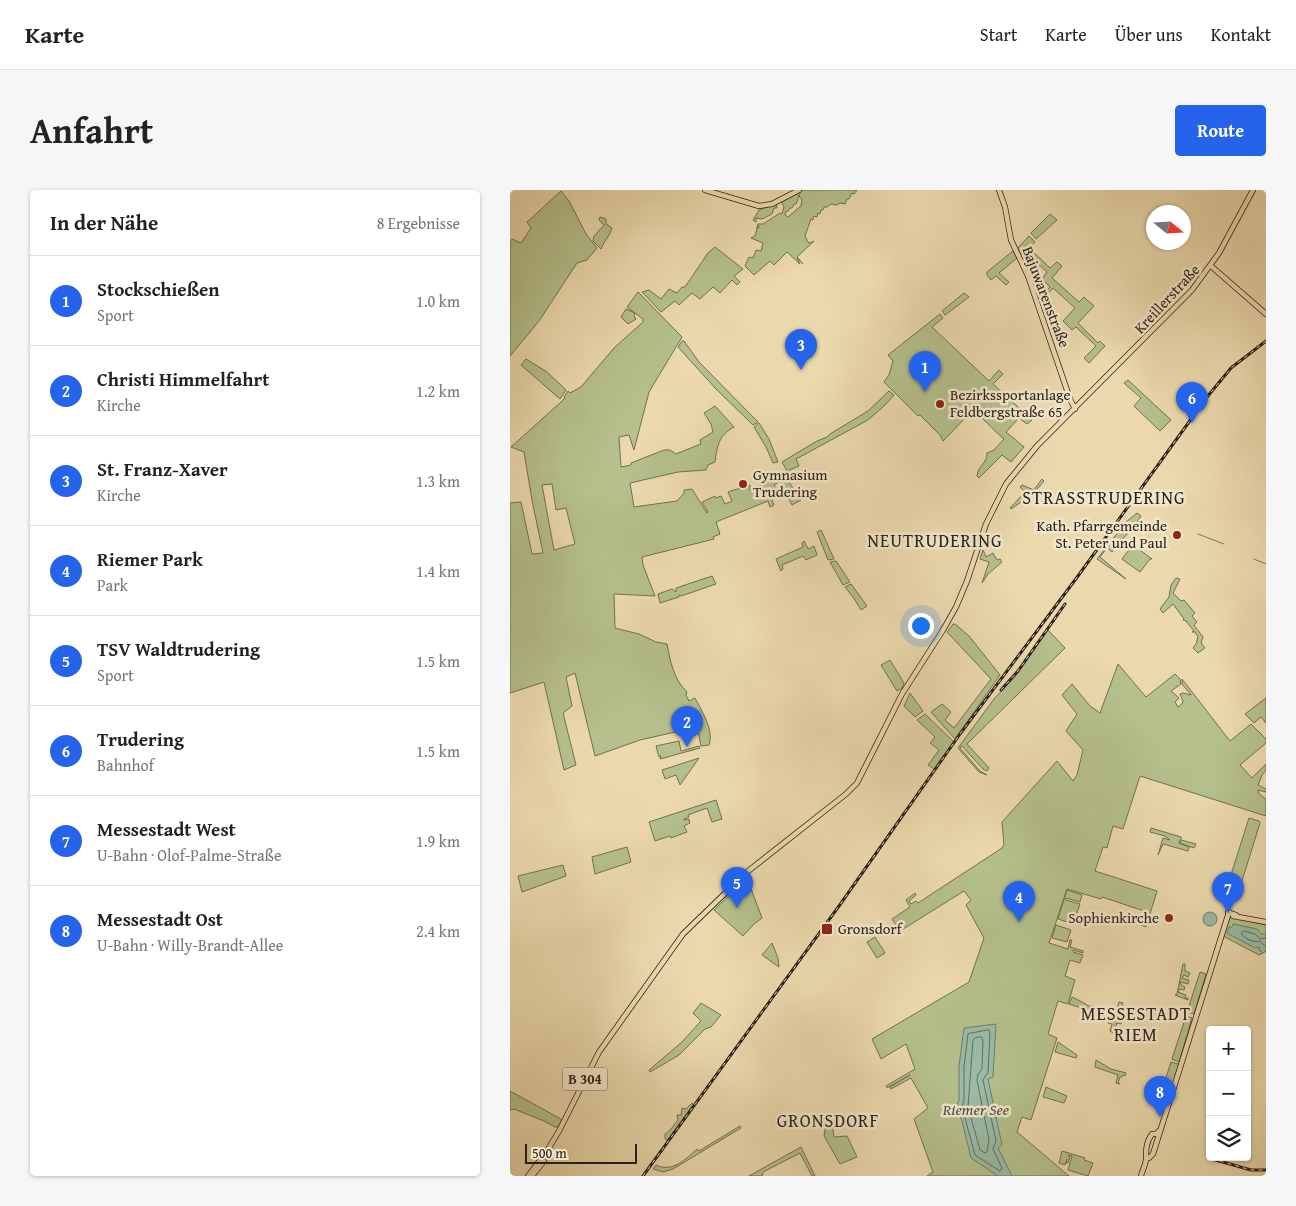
<!DOCTYPE html>
<html lang="de">
<meta charset="utf-8">
<style>
:root{--surface:#fff;--page:#f6f6f6;--text:#222;--muted:#767676;--line:#e0e0e0;--accent:#2563eb}
body{margin:0;font-family:"Gentium Book Plus",serif;background:var(--page);color:var(--text)}
.controls{position:absolute;right:15px;bottom:15px;display:grid;overflow:hidden;border-radius:5px;box-shadow:0 1px 4px #0004}
.controls button{width:45px;height:45px;display:grid;place-items:center;padding:0;border:0;border-bottom:1px solid var(--line);background:var(--surface);color:var(--text);font:25px sans-serif}
.compass{position:absolute;left:636px;top:15px;width:45px;height:45px;border-radius:50%;background:var(--surface);box-shadow:0 1px 4px #0004;rotate:108deg}
.scale{position:absolute;left:15px;bottom:12px;width:112px;box-sizing:border-box;padding-left:5px;border:2px solid #2a2118;border-top:0;font-size:14px;line-height:18px;white-space:nowrap;color:#2a2118;-webkit-text-stroke:4px #f2e6ca;paint-order:stroke}
.you{position:absolute;left:410px;top:435px;width:18px;height:18px;margin:-12px;border:4px solid #fff;border-radius:50%;background:#1a73e8;box-shadow:0 0 0 8px #1a73e833}
.badge{display:grid;place-items:center;width:32px;height:32px;border-radius:50%;background:var(--accent);color:#fff;font-size:16px;font-weight:700}
.pin{position:absolute;translate:-50% -41px;filter:drop-shadow(0 1px 2px #0008)}
.pin::after{content:'';position:absolute;top:26px;width:18px;height:15px;background:inherit;clip-path:polygon(0 0,100% 0,50% 100%)}
.list{margin:0;padding:0;list-style:none}
h2{display:flex;justify-content:space-between;align-items:center;height:65px;margin:0;padding:0 20px;font-size:21px}
h2 small{font-size:16px;font-weight:400;color:var(--muted)}
.list li{display:grid;grid-template-columns:32px 1fr auto;gap:15px;align-items:center;box-sizing:border-box;height:90px;padding:0 20px;border-top:1px solid var(--line)}
.list b{display:block;font-size:19px;white-space:nowrap}
.list p{margin:0;font-size:16px;white-space:nowrap;color:var(--muted)}
.list em{font-size:16px;font-style:normal;color:var(--muted)}
.icon{flex:none;width:28px;height:28px;fill:none;stroke:currentColor;stroke-width:2;stroke-linecap:round;stroke-linejoin:round}
.map{position:relative;flex:none;width:756px;height:986px;overflow:hidden;border-radius:5px}
header{display:flex;align-items:center;gap:30px;box-sizing:border-box;height:70px;padding:0 25px;background:var(--surface);border-bottom:1px solid var(--line)}
header strong{font-size:24px}
nav{display:flex;gap:28px;margin-inline-start:auto;font-size:18px}
.intro{display:flex;align-items:center;justify-content:space-between;box-sizing:border-box;height:120px;padding:0 30px}
h1{margin:0;font-size:35px}
.button{padding:12px 22px;border-radius:5px;background:var(--accent);color:#fff;font-size:18px;font-weight:700}
main{display:flex;gap:30px;padding:0 30px}
aside{flex:1;background:var(--surface);border-radius:5px;box-shadow:0 1px 4px #0004}
.map>svg:first-child{display:block}
</style>
<header>
<strong>Karte</strong>
<nav><a>Start</a><a>Karte</a><a>Über uns</a><a>Kontakt</a></nav>
</header>
<div class="intro"><h1>Anfahrt</h1><a class="button">Route</a></div>
<main>
<aside>
<h2>In der Nähe<small>8 Ergebnisse</small></h2>
<ul class="list">
<li><span class="badge">1</span><div><b>Stockschießen</b><p>Sport</p></div><em>1.0 km</em></li>
<li><span class="badge">2</span><div><b>Christi Himmelfahrt</b><p>Kirche</p></div><em>1.2 km</em></li>
<li><span class="badge">3</span><div><b>St. Franz-Xaver</b><p>Kirche</p></div><em>1.3 km</em></li>
<li><span class="badge">4</span><div><b>Riemer Park</b><p>Park</p></div><em>1.4 km</em></li>
<li><span class="badge">5</span><div><b>TSV Waldtrudering</b><p>Sport</p></div><em>1.5 km</em></li>
<li><span class="badge">6</span><div><b>Trudering</b><p>Bahnhof</p></div><em>1.5 km</em></li>
<li><span class="badge">7</span><div><b>Messestadt West</b><p>U-Bahn · Olof-Palme-Straße</p></div><em>1.9 km</em></li>
<li><span class="badge">8</span><div><b>Messestadt Ost</b><p>U-Bahn · Willy-Brandt-Allee</p></div><em>2.4 km</em></li>
</ul>
</aside>
<div class="map">
<svg width="756" height="986" viewBox="0 0 756 986">
<rect width="100%" height="100%" fill="#ebd9ad"/>
<filter id="stains"><feTurbulence type="fractalNoise" baseFrequency=".004" numOctaves="4"/><feColorMatrix values="0 0 0 0 .2 0 0 0 0 .09 0 0 0 0 .02 0 0 0 .5 -.17"/></filter>
<radialGradient id="worn" r=".72"><stop offset=".6" stop-color="#630" stop-opacity="0"/><stop offset="1" stop-color="#630" stop-opacity=".3"/></radialGradient>
<g fill="#b5c08c" stroke="#707052" fill-rule="evenodd">
<polygon points="293,0 347,0 344,4 342,3 339,9 337,9 335,14 330,13 327,15 321,14 317,17 314,17 313,20 311,20 310,24 308,23 307,27 304,26 303,30 301,29 295,46 298,52 300,53 304,51 287,67 293,74 287,68 290,74 277,62 264,75 260,71 244,85 235,76 239,67 243,68 246,60 251,61 253,53 241,48 245,46 247,39 246,38 249,38 249,36 247,37 248,34 253,34 270,23 272,24 274,17 271,11 286,4 289,6 286,14 284,14 282,18 280,18 278,21 276,21 275,25 278,27 291,16 292,10 289,6 290,5 289,3"/>
<polygon points="51,1 59,11 76,44 87,58 77,70 67,73 29,131 0,166 0,52 2,49 11,53 21,38 17,32"/>
<polygon points="266,14 267,18 264,18 262,24 252,29 246,28 246,32 243,30 249,20"/>
<polygon points="540,24 547,30 526,49 521,43"/>
<path d="M90 27 96 29V34L102 38C100 46 94 51 91 59L83 51 84 46 94 35 89 30Z"/>
<polygon points="519,46 525,52 519,58 540,78 547,72 552,76 542,88 569,112 574,107 584,116 568,133 588,153 590,151 595,156 579,173 574,168 586,156 566,137 562,140 553,131 565,118 543,98 536,106 543,114 537,117 533,107 538,114 534,103 540,97 532,89 537,82 527,73 523,77 519,68 520,66 515,61 511,65 508,58"/>
<polygon points="205,57 233,79 224,86 230,92 227,95 222,90 210,103 203,97 190,109 182,103 169,115 165,111 151,122 132,102 139,100 151,109 159,99 167,103 172,97 175,97 198,63"/>
<polygon points="503,61 507,68 489,83 499,92 496,95 486,86 481,90 477,85 477,82"/>
<path d="M128 102 172 147 139 202 124 260 119 245 109 247 111 277 121 275V273L154 260H160L166 264 191 254 190 250 203 242 201 234 194 223 205 216 224 237C209 245 207 256 205 272L198 275 196 280 168 282 120 293 124 317 167 311 174 303V300L182 299 197 323 198 322 192 312 205 306 206 308 211 306 215 314 222 311 218 302 240 295V301L255 293 275 286 291 310 282 315 270 291 264 295 267 302 260 305 264 315 260 317 258 311 206 332 210 344 203 347 204 349 132 367 133 375 145 406 104 404 105 438 129 444 146 452 157 454C160 471 164 490 177 502L176 505 179 511 185 508C192 522 204 539 199 555L191 556 187 537 130 550 85 566 65 483 56 487 62 516 53 523 66 575 54 580 34 492 0 503V313L11 312 22 364 33 363 22 310 14 262 1 257 51 212 55 208 54 207 58 201 60 203 71 197 104 158 133 132V129L125 123 124 126 126 129 118 134 111 127 116 119 125 123 117 117ZM42 294 46 320 56 318 65 354 44 360 32 295Z"/>
<polygon points="454,103 459,107 435,125 432,121"/>
<path d="M430 124 433 128 422 137 479 191 489 180 493 184 483 194 522 230 517 234 509 228 496 242 514 257 501 272 492 265 469 288 467 286C468 275 477 274 477 263L484 260 494 249C484 241 470 224 462 221L433 251 430 245 410 225 408 226 374 192 379 185 383 171 378 165Z"/>
<polygon points="172,151 174,151 189,172 248,232 243,235 206,199 168,157"/>
<polygon points="16,169 37,182 56,200 50,209 11,175"/>
<polygon points="618,190 661,230 650,241 624,216 631,208 614,193"/>
<polygon points="379,201 384,205 375,215 358,230 286,269 289,276 277,281 272,272 307,251 317,247 320,244 358,221"/>
<polygon points="249,233 259,249 268,272 263,273 256,257 244,237"/>
<polygon points="532,289 534,291 523,304 501,319 500,318 515,302 510,297 512,295 524,300"/>
<polygon points="627,323 631,326 628,331 602,362 597,358 590,367 616,389 587,369 616,332"/>
<polygon points="311,340 324,369 318,370 307,342"/>
<polygon points="294,351 298,359 304,356 307,365 296,370 293,366 272,375 273,379 271,381 266,369 293,357 292,353"/>
<polygon points="619,352 642,369 640,369 630,382 612,369 622,356"/>
<polygon points="473,360 476,367 483,363 487,370 490,369 492,372 478,384 472,393 479,372 470,369"/>
<polygon points="326,371 340,392 333,395 320,372"/>
<polygon points="202,386 206,394 171,406 169,405 169,407 150,413 148,404 162,399 166,402 166,398"/>
<polygon points="666,388 670,389 663,403 671,411 674,410 685,423 682,426 687,432 684,435 693,447 691,453 695,458 688,463 683,458 686,454 688,447 685,442 682,442 684,441 676,431 673,430 674,429 663,414 653,423 650,419 659,407 661,395"/>
<polygon points="341,394 357,416 351,420 343,407 335,397"/>
<polygon points="443,434 445,434 459,446 490,485 445,549 421,522 432,514 441,522 435,530 444,538 481,489 437,442"/>
<polygon points="538,440 555,458 457,554 479,578 477,581 473,579 452,556 450,558 470,581 477,585 469,582 448,558 484,509 507,484"/>
<polygon points="380,470 394,493 392,498 387,501 371,475"/>
<polygon points="608,474 636,507 665,484 670,489 671,494 661,501 669,508 665,512 668,517 672,514 673,511 670,504 673,503 681,505 672,494 672,489 720,551 741,534 756,549 756,553 730,575 742,588 756,574 756,580 752,585 748,595 756,599 756,602 748,600 749,604 756,609 756,626 630,586 613,639 603,636 597,658 593,657 585,681 647,701 636,737 626,733 627,728 632,729 634,721 592,707 591,709 557,699 539,753 558,759 560,750 562,750 560,757 573,761 573,763 563,760 563,762 573,765 570,773 560,770 555,786 565,790 558,814 548,811 538,844 547,848 521,930 512,927 507,942 559,986 417,986 423,982 404,929 418,918 401,888 381,899 380,897 400,885 377,898 376,896 405,879 396,854 371,869 362,849 459,792 474,748 456,715 461,710 454,701 390,741 382,729 400,717 396,710 405,703 406,705 399,711 401,714 406,711 408,713 492,658 494,655 492,632 547,571 563,591 567,585 573,560 556,541 567,524 552,505 562,494 580,516 590,523"/>
<polygon points="400,503 413,521 405,527 394,516"/>
<polygon points="756,508 756,533 751,527 744,533 735,524"/>
<polygon points="415,524 444,552 424,579 418,575 429,560 420,553 425,547 407,530"/>
<polygon points="169,551 171,561 189,556 190,558 150,569 151,566 149,567 146,556"/>
<polygon points="189,568 170,595 166,585 155,589 152,580"/>
<polygon points="206,610 212,629 202,632 197,618 178,625 179,627 174,629 174,630 179,629 180,633 174,636 177,642 161,648 160,646 145,651 139,632"/>
<polygon points="739,628 749,631 750,633 731,694 729,695 721,693 719,691"/>
<polygon points="641,638 671,647 671,650 686,654 684,658 670,653 670,650 669,653 679,657 678,661 653,654 648,665 653,648 660,650 655,646 640,642"/>
<polygon points="117,657 121,672 85,684 82,667"/>
<polygon points="53,675 56,686 12,702 8,686"/>
<polygon points="235,690 238,691 252,728 244,734 233,746 204,720"/>
<polygon points="557,700 572,705 570,712 556,708 556,710 570,714 563,734 548,729"/>
<polygon points="720,727 756,735 756,761 749,765 713,746"/>
<polygon points="546,735 561,740 557,752 542,748"/>
<polygon points="365,747 375,763 367,768 357,752"/>
<polygon points="262,753 268,768 269,777 252,765"/>
<polygon points="673,774 675,774 675,781 680,783 678,787 674,785 672,788 679,790 678,794 670,792 671,795 675,797 674,800 670,799 668,802 676,805 675,808 678,808 678,810 665,805 667,804"/>
<polygon points="690,782 696,784 684,824 677,822"/>
<polygon points="562,807 576,814 578,816 584,816 582,822 573,821 571,818 559,814"/>
<polygon points="609,812 613,813 609,826 613,827 611,834 607,833 603,843 600,841 602,834 598,833 601,823 605,825"/>
<polygon points="191,813 211,825 201,837 195,839 169,865 140,882 139,880 172,852 191,831 183,823"/>
<polygon points="676,826 682,828 669,872 662,869"/>
<polygon points="548,852 567,865 566,868 545,862"/>
<polygon points="586,870 601,879 616,883 615,886 613,885 612,887 610,887 608,893 610,894 606,893 608,885 585,877"/>
<polygon points="661,872 668,874 669,876 656,915 654,917 648,915 650,908 654,909 655,906 651,904 654,905 656,902 653,897"/>
<polygon points="536,897 557,906 554,913 533,907"/>
<polygon points="0,901 49,928 52,930 48,937 45,937 34,931 4,919 0,920"/>
<path d="M182 913 183 915 159 948 157 950 155 949V944C160 941 164 935 168 930L167 925H171L172 918 176 919Z"/>
<polygon points="316,934 322,934 324,947 337,946 347,967 330,974 314,946"/>
<path d="M230 936 231 938 163 979 153 982 143 979 146 975C162 983 176 969 187 959L189 961Z"/>
<polygon points="291,957 305,986 302,986 290,963 253,982 252,986 239,986"/>
<polygon points="552,961 575,968 574,970 583,973 578,986 558,980 562,966 558,965 560,967 558,973 556,973 557,969 555,975 549,973"/>
</g>
<g fill="#99bba5" stroke="#6d7d6d">
<circle cx="700" cy="729" r="7"/>
<polygon points="723,734 747,739 752,744 756,744 756,761 753,763 750,761 749,757 745,758 717,743 719,737 722,737"/>
<polygon points="486,834 483,887 478,889 492,955 488,958 502,986 488,986 461,968 452,931 446,916 449,910 449,876 454,838"/>
</g>
<g fill="none" stroke-linecap="round" stroke-linejoin="round">
<g stroke="#626e5e" stroke-width="1">
<path d="M756 748 750 749 745 744 734 741 731 743C734 749 744 753 750 751L756 757"/>
<polygon points="479,840 480,843 478,882 473,890 486,951 483,959 492,978 490,981 465,965 452,917 454,910 454,877 458,844"/>
<polygon points="471,847 473,850 472,879 468,884 467,890 479,950 477,962 475,963 470,960 458,917 463,850 465,848"/>
</g>
<g stroke="#6d7d6d" stroke-width="1">
<polyline points="688,344 714,354"/>
<polyline points="744,369 756,374"/>
</g>
<g stroke="#2a2118" stroke-width="6">
<g id="major">
<polyline points="195,0 249,16 262,14 289,0"/>
<polyline points="489,0 495,17 501,50 518,86 560,209 565,219"/>
<polyline points="701,76 756,124"/>
<polyline points="718,722 726,725"/>
<polyline points="723,726 756,732"/>
<polyline points="639,968 643,964 719,722"/>
<polyline points="18,986 37,961 49,941 89,862 173,744 237,682 336,604 347,593 392,504 433,440 446,417 457,391 476,334 496,294 527,256 682,100 709,63 743,0"/>
<polyline points="22,986 34,971"/>
<path d="M631 986C632 981 636 974 636 969 636 960 636 952 642 944H646L649 941"/>
</g>
</g>
<use href="#major" stroke="#ebd9ad" stroke-width="4.5"/>
<g stroke="#2a2118" stroke-width="3">
<g id="rail">
<polyline points="491,500 508,481 555,414"/>
<polyline points="702,969 741,980 756,980"/>
<polyline points="133,986 329,716 450,544 568,386 697,207 721,178 756,151"/>
</g>
</g>
<use href="#rail" stroke="#f2e6ca" stroke-width="1" stroke-dasharray="4" stroke-linecap="butt"/>
</g>
<g fill="#8f2418" stroke="#f2e6ca" stroke-width="2">
<circle cx="430" cy="214" r="5"/>
<circle cx="233" cy="294" r="5"/>
<circle cx="667" cy="345" r="5"/>
<circle cx="659" cy="728" r="5"/>
<rect x="311" y="733" width="12" height="12" rx="2.5"/>
</g>
<g text-anchor="middle" stroke-width="5" stroke-linejoin="round" paint-order="stroke">
<rect fill="#f2e6ca" stroke="#665c4d" stroke-width="1" x="52.5" y="877.5" width="45" height="23" rx="4"/>
<g font-size="14" font-weight="bold" fill="#2a2118">
<text x="75" y="894">B 304</text>
</g>
<g font-size="15" fill="#2a2118" stroke="#f2e6ca">
<text transform="translate(536 107) rotate(69)" y="5">Bajuwarenstraße</text>
<text transform="translate(657 109) rotate(-47)" y="5">Kreillerstraße</text>
</g>
<g font-size="15" fill="#2a2118" stroke="#f2e6ca" text-anchor="start">
<text x="440" y="210">Bezirkssportanlage<tspan x="440" dy="17">Feldbergstraße 65</tspan></text>
<text x="243" y="290">Gymnasium<tspan x="243" dy="17">Trudering</tspan></text>
<text x="657" y="341" text-anchor="end">Kath. Pfarrgemeinde<tspan x="657" dy="17">St. Peter und Paul</tspan></text>
<text x="649" y="733" text-anchor="end">Sophienkirche</text>
<text x="328" y="744">Gronsdorf</text>
</g>
<g font-size="16" font-style="italic" fill="#4b4f42" stroke="#f2e6ca">
<text x="466" y="925">Riemer See</text>
</g>
<g font-size="18" letter-spacing="1" fill="#2a2118" stroke="#f2e6ca">
<text x="594" y="314">STRASSTRUDERING</text>
<text x="425" y="357">NEUTRUDERING</text>
<text x="626" y="830">MESSESTADT<tspan x="626" dy="21">RIEM</tspan></text>
<text x="318" y="937">GRONSDORF</text>
</g>
</g>
<rect width="100%" height="100%" filter="url(#stains)"/>
<rect width="100%" height="100%" fill="url(#worn)"/>
</svg>
<div class="controls">
<button>+</button>
<button>−</button>
<button><svg class="icon" aria-label="layers" viewBox="0 0 24 24"><path d="M12 4l9 5-9 5-9-5zM3 14l9 5 9-5"/></svg></button>
</div>
<svg class="compass" viewBox="-18 -18 36 36"><path d="M0-13l5 13h-10z" fill="#e53935"/><path d="M0 13l5-13h-10z" fill="#767676"/></svg>
<div class="scale">500 m</div>
<div class="you"></div>
<div class="pin badge" style="left:415px;top:202px">1</div>
<div class="pin badge" style="left:177px;top:557px">2</div>
<div class="pin badge" style="left:291px;top:180px">3</div>
<div class="pin badge" style="left:509px;top:732px">4</div>
<div class="pin badge" style="left:227px;top:718px">5</div>
<div class="pin badge" style="left:682px;top:233px">6</div>
<div class="pin badge" style="left:718px;top:723px">7</div>
<div class="pin badge" style="left:650px;top:927px">8</div>
</div>
</main>
